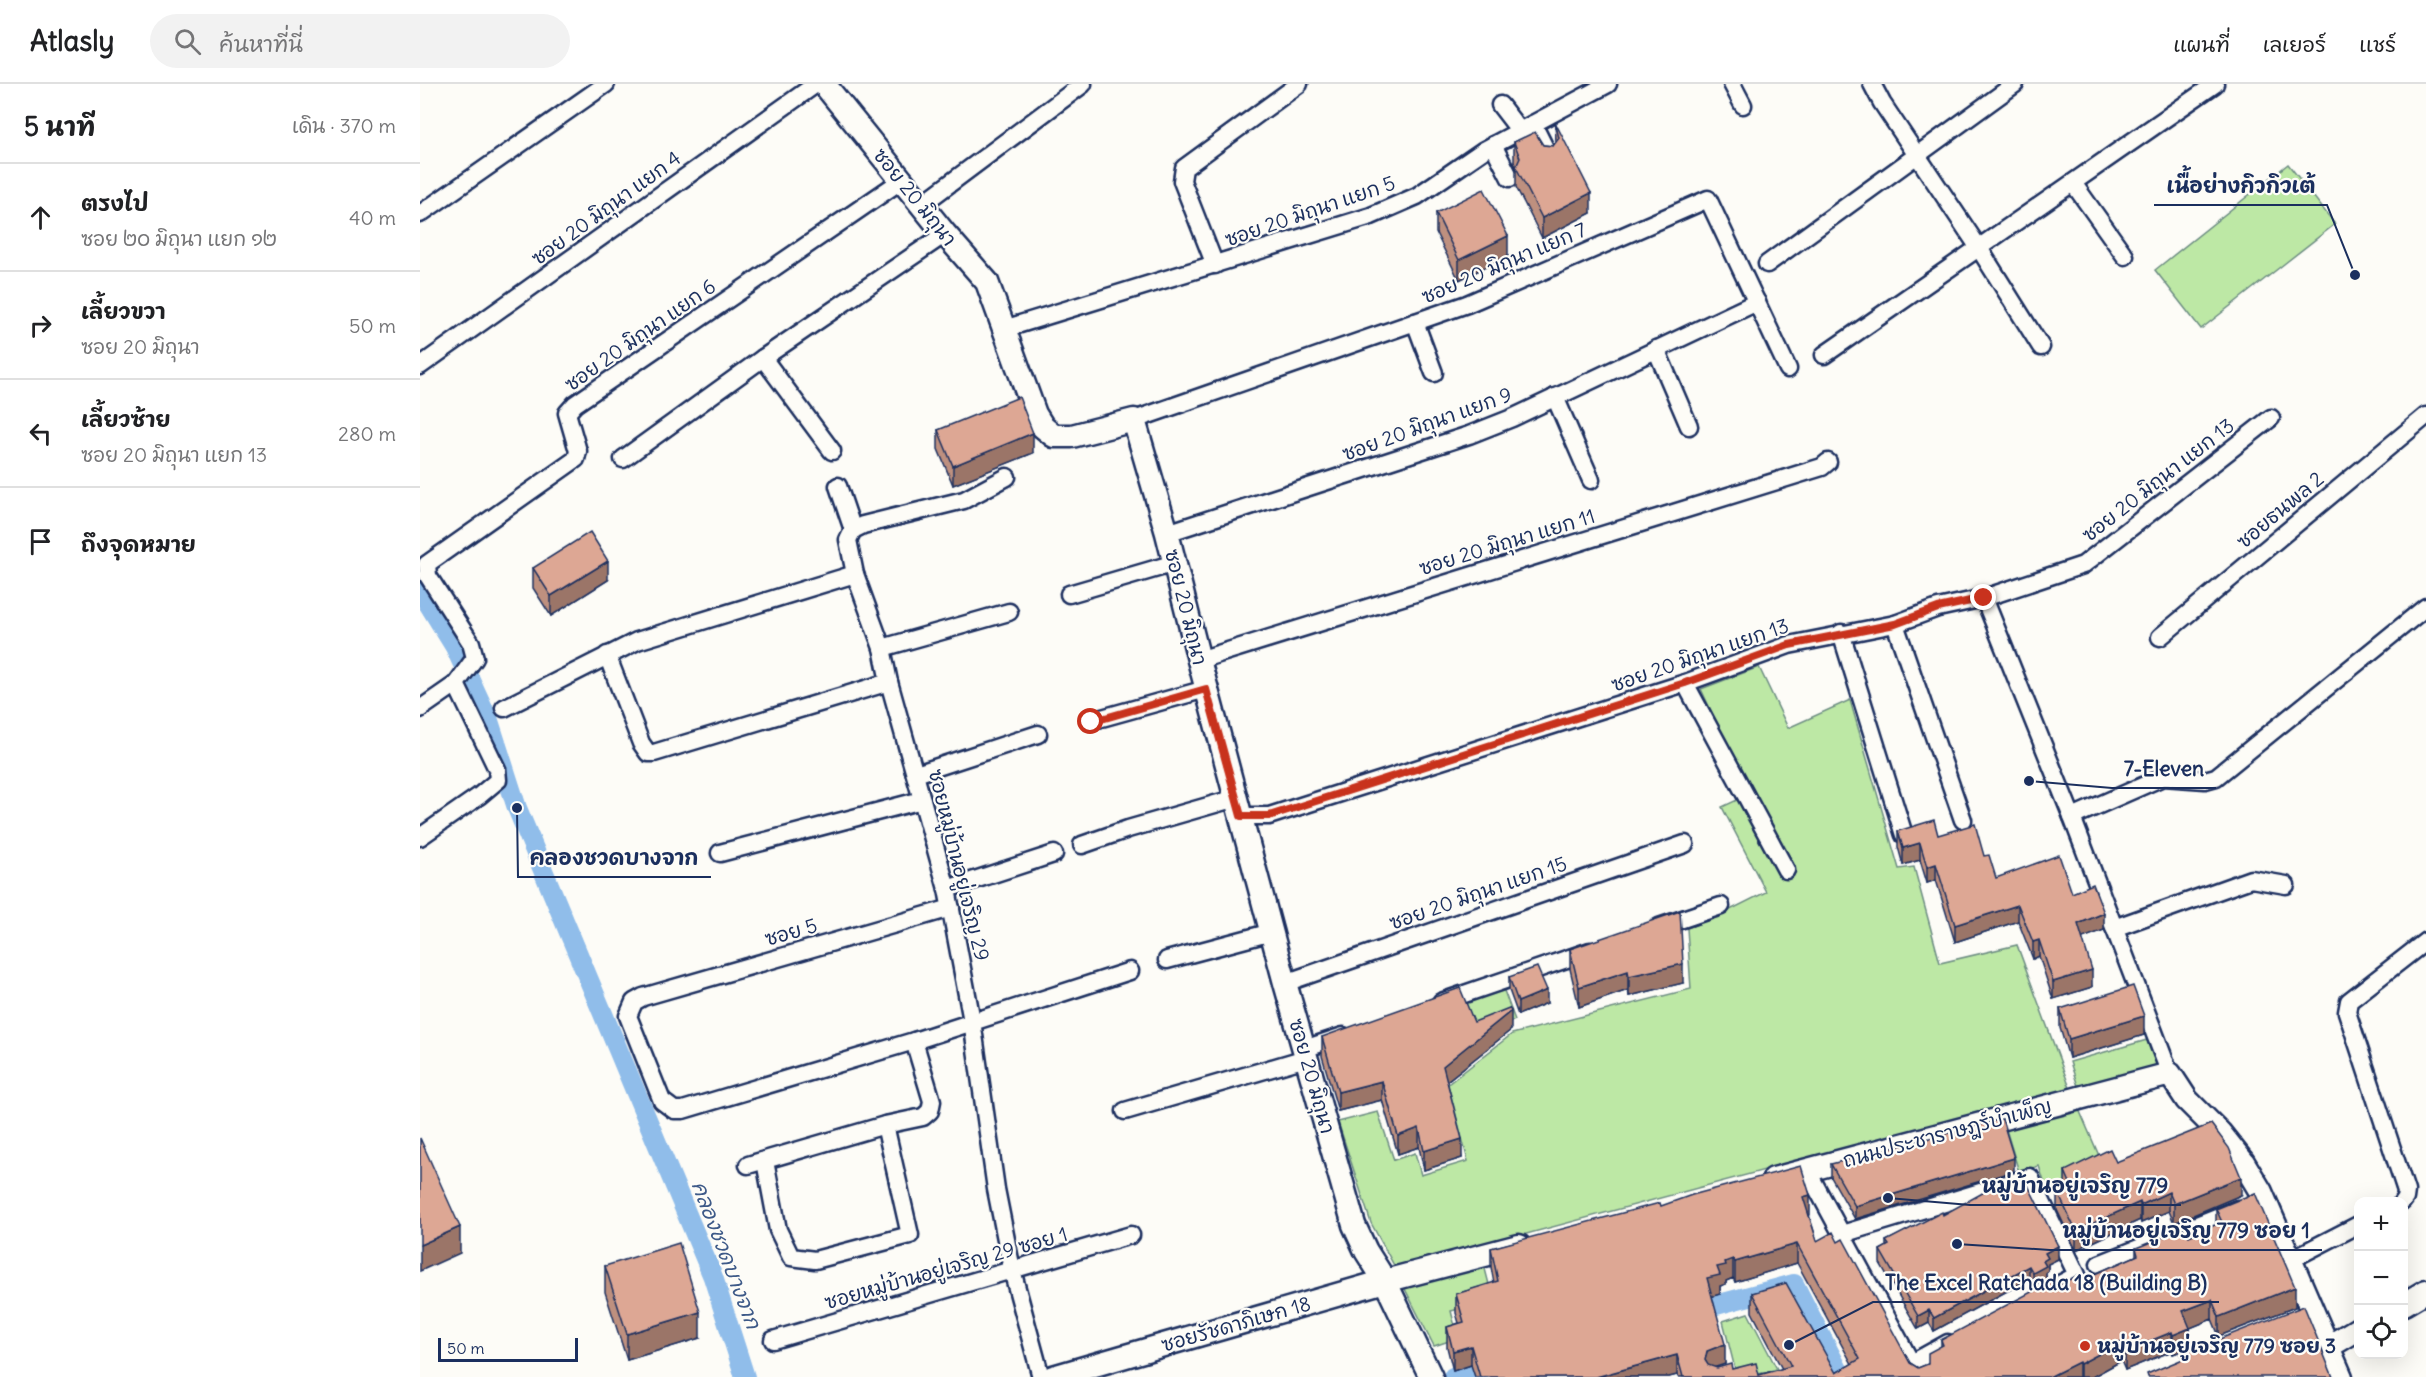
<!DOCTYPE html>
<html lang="th">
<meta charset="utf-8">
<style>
:root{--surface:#fff;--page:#f2f2f2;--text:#202124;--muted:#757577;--line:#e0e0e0}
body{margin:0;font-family:Delius,"Playpen Sans Thai",sans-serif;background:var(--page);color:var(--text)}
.controls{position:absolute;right:18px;bottom:18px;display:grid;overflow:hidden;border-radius:12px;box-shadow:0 6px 24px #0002}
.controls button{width:54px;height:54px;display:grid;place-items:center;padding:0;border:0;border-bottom:2px solid var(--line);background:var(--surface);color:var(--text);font:30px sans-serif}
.scale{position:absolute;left:18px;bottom:15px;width:140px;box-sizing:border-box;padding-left:6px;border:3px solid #1b2f5e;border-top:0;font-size:16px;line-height:21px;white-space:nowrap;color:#1b2f5e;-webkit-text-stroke:4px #fdfcf7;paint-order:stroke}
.stop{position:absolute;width:18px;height:18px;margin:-14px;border:4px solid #c8321e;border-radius:50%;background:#fff}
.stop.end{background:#c8321e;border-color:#fff;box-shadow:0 2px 6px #0008}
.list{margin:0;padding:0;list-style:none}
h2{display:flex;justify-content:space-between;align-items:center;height:78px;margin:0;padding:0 24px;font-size:26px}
h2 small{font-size:20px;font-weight:400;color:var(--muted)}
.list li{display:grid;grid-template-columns:39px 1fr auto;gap:18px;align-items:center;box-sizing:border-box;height:108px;padding:0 24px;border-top:2px solid var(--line)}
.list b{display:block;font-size:22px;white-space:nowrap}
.list p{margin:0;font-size:20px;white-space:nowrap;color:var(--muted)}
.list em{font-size:20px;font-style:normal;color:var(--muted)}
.icon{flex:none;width:33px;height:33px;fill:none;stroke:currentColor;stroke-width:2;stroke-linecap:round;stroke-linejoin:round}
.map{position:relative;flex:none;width:2006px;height:1293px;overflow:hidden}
header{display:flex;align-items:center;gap:36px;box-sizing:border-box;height:84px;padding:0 30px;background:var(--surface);border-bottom:2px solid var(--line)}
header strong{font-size:28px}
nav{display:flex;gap:33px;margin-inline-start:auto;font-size:21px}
.search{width:420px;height:54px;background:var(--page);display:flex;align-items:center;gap:15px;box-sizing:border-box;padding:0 21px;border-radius:33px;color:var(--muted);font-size:22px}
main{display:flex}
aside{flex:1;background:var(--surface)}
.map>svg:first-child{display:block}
</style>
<header>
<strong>Atlasly</strong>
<div class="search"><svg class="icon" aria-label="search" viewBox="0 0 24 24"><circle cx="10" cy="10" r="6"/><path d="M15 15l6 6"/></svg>ค้นหาที่นี่</div>
<nav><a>แผนที่</a><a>เลเยอร์</a><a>แชร์</a></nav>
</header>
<main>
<aside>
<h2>5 นาที<small>เดิน · 370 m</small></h2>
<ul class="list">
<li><svg class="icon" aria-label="ahead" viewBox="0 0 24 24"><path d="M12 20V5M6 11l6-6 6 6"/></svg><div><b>ตรงไป</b><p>ซอย ๒๐ มิถุนา แยก ๑๒</p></div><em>40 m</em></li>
<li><svg class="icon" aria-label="right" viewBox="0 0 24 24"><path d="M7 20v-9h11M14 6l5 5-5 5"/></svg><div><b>เลี้ยวขวา</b><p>ซอย 20 มิถุนา</p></div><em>50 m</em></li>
<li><svg class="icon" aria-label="left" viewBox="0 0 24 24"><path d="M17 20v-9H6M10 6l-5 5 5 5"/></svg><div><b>เลี้ยวซ้าย</b><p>ซอย 20 มิถุนา แยก 13</p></div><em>280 m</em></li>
<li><svg class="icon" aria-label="arrive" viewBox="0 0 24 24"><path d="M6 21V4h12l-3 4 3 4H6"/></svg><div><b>ถึงจุดหมาย</b></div></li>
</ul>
</aside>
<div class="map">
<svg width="2006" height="1293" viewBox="0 0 2006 1293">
<rect width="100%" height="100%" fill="#fdfcf7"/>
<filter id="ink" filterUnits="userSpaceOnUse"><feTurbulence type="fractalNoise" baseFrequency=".0167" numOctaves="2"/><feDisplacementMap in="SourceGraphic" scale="12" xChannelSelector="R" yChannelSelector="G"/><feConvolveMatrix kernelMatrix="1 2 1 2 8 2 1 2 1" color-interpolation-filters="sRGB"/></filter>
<g filter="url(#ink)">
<g fill="#bde8a5" stroke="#6c8c82" stroke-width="1.5">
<polygon points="1868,80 1915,140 1781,245 1735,186"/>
<polygon points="1339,583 1368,644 1430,616 1479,785 1494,783 1520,879 1597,861 1650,1004 976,1185 951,1139 918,1038 958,1028 974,1076 995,1069 1001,1091 1048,1077 1028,1000 1092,950 1271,905 1267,844 1298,832 1346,808 1302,723 1330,710 1281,605"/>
<polygon points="1083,904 1095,936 1058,952 1045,919"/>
<polygon points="1727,956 1737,982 1658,1002 1650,978"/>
<polygon points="1658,1023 1683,1081 1627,1107 1619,1082 1599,1088 1585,1042"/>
<polygon points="1063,1177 1073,1216 1031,1227 1038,1254 1014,1262 982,1199"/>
<polygon points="1328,1229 1357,1285 1328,1293 1317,1293 1303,1237"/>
</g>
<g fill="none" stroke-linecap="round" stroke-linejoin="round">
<g stroke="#90bdea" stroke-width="20">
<polyline points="0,506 35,563 69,637 97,724 293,1193 325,1293"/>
<polyline points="1270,1228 1374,1200 1422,1293"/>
<polyline points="1033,1293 1077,1281"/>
</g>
<g stroke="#1b2f5e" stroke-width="21">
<g id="street">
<polyline points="1312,0 1323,21"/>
<polyline points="1452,0 1462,19 1559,164 1621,263"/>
<polyline points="1080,21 1100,47"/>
<polyline points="1113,40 1129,72"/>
<polyline points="1073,61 1090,94"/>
<polyline points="1653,99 1705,172"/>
<polyline points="501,121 663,0"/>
<polyline points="0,130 186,0"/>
<polyline points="1347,180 1595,0"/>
<polyline points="795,181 762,97 764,84 879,0"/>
<polyline points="995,238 1014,289"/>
<polyline points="584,245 951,132 997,112 1064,66 1188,0"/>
<polyline points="1236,265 1269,342"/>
<polyline points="1404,271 1795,0"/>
<polyline points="343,274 412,367"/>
<polyline points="0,282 396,0"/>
<polyline points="1135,313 1171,396"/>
<polyline points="714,336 1047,220 1288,115 1368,285"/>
<polyline points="203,375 343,274 525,150"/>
<polyline points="587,393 544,416 443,441 433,446 428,456 435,490 462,564 469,598 527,805 552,937 576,1105 592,1186 621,1293"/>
<polyline points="418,402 433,446"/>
<polyline points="747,449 1049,351 1092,334 1337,218"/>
<polyline points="649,510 755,479"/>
<polyline points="1564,514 1652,733 1750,990"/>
<polyline points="1475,540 1543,736"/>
<polyline points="1421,549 1484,751"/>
<polyline points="1740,553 2006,332"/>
<polyline points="462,564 589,528"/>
<polyline points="187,571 221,659 228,669 234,669 469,598"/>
<polyline points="779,576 1402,383 1408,378"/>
<polyline points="1265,599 1366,786"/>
<polyline points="84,624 217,557 435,490"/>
<polyline points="0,625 36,600 55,574 51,559 8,492 7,480 156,375 158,367 147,329 155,320 482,96"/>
<polyline points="671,637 786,605"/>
<polyline points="496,690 618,650"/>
<polyline points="821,732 849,732 1265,599 1369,561 1475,540 1518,524 1564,514 1663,481 1851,334"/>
<polyline points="1652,733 1743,693 1785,696 1796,693 2006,523"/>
<polyline points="0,753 59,712 78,696 77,685 36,600"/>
<polyline points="662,761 708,745 816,714"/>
<polyline points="300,769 502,716"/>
<polyline points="527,805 634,770"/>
<polyline points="531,824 223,913 214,918 208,932 242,1017 254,1026 263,1026 494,957 710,887"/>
<polyline points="1239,843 1301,822"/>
<polyline points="1694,844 1831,795 1866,801"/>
<polyline points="747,876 852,848"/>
<polyline points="865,899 1265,760"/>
<polyline points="1021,918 1170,867"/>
<polyline points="884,965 923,952"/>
<polyline points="705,1027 886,974"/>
<polyline points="345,1077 358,1146 371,1173 395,1176 490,1151 465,1041"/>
<polyline points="328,1081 465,1041 503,1033 510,1027 512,1017 494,957"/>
<polyline points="1387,1086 1499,1293"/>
<polyline points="1982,1118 1985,1114 1986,1107 1927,928 1929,917 2006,857"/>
<polyline points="1422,1150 1610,1093 1657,1191 1638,1201"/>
<polyline points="1870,1176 1938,1141"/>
<polyline points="1679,1180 1817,1125"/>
<polyline points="353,1256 711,1151"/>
<polyline points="1492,1279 1528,1259"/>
</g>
</g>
<g stroke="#1b2f5e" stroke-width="27">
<g id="secondary">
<polyline points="404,0 525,150 567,198 615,330 623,343 634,352 652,352 714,336 747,449 779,576 865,899 934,1141 946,1167 965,1197 1011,1293"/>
<polyline points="1354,1095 1750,990 1767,1016 1800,1049 1823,1078 1841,1108 1921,1293"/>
<polyline points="1984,1220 2006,1207"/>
<polyline points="1908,1263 1938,1245"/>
<polyline points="633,1293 965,1197 1099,1162"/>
</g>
</g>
<use href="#street" stroke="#fdfcf7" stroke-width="16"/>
<use href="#secondary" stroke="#fdfcf7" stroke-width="22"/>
</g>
<g fill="#be907f" stroke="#1b2f5e" stroke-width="1.5" fill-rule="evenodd">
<polygon points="1135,38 1171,129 1122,154 1096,103 1096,83 1094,78 1094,58 1133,62 1136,59"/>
<polygon points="1016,129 1088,172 1039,196 1016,149"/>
<polygon points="518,346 613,369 533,401 518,365"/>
<polygon points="113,484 188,496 131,532 113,504"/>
<polygon points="1478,747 1518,751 1564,772 1576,794 1652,809 1684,846 1662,854 1672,903 1633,915 1619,872 1613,875 1598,837 1535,858 1516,796 1507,799 1500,776 1483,781 1478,763"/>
<polygon points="1150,865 1263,899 1209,912 1208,906 1159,923 1150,885"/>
<polygon points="1089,893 1127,919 1098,931 1089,906"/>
<polygon points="1640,925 1724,951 1649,974 1640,944"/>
<polygon points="1054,938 1091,946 1027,997 1042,1074 1004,1086 999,1063 978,1070 962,1016 918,1027 902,972 902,953"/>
<polygon points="1696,1078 1821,1111 1754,1139 1749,1127 1721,1139 1720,1136 1656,1166 1637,1126 1637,1107 1645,1104 1645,1087"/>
<polygon points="1411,1080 1594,1087 1435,1135 1411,1093"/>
<path d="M1241 1122 1390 1131H1389L1397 1157 1418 1158 1490 1279 1498 1284 1508 1280 1521 1263V1256L1639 1201 1661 1196 1716 1172V1164L1769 1152 1796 1141V1125L1875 1223 1799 1252 1792 1235 1770 1244V1264L1753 1270 1752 1267 1705 1286 1701 1277 1672 1293H1258L1257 1291 1249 1293H1055L1051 1281 1033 1287 1027 1263V1243L1039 1239 1036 1229V1210L1074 1199 1071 1183V1164ZM1377 1179 1432 1280 1416 1289 1332 1209V1228L1362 1285 1339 1291 1312 1285 1295 1283 1305 1280 1292 1212 1300 1210V1202L1306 1200V1197L1313 1194 1315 1198Z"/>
<polygon points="1523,1131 1638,1175 1628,1180 1628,1187 1626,1189 1626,1196 1613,1202 1609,1195 1514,1247 1509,1239 1498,1245 1460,1179 1460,1166 1466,1163 1466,1157"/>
<polygon points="185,1182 280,1254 207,1276 185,1208"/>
</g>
<g fill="#9b7568" stroke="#1b2f5e" stroke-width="1.5">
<polygon points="1171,109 1171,129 1122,154 1122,134"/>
<polygon points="1088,152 1088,172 1039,196 1039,176"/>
<polygon points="613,349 613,369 533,401 533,382"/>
<polygon points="188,477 188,496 131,532 131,512"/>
<polygon points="1500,759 1500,776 1483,781 1483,764"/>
<polygon points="1516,780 1516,796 1507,799 1507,783"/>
<polygon points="1598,821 1598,837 1535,858 1535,841"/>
<polygon points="1684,829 1684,846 1658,856 1658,840"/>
<polygon points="1619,856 1619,872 1613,875 1613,858"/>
<polygon points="1263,880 1263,899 1209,912 1209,892"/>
<polygon points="1672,886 1672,903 1633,915 1633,898"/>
<polygon points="1208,887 1208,906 1159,923 1159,903"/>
<polygon points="1127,906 1127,919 1098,931 1098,918"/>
<polygon points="1091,927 1091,946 1023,1000 1023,982"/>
<polygon points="1724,932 1724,951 1649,974 1649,955"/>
<polygon points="962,997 962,1016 918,1027 918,1008"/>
<polygon points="999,1044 999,1063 978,1070 978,1052"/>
<polygon points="1042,1055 1042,1074 1004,1086 1004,1067"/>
<polygon points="1594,1074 1594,1087 1435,1135 1435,1122"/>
<polygon points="1821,1093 1821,1111 1754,1139 1754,1120"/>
<polygon points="1749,1108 1749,1127 1721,1139 1721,1121"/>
<polygon points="1390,1111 1390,1131 1383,1133 1383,1113"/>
<polygon points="1720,1118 1720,1136 1656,1166 1656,1147"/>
<polygon points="40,1143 40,1169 0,1187 0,1161"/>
<polygon points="1377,1160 1377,1179 1315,1198 1315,1178"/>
<polygon points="1638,1162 1638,1175 1628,1180 1628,1187 1626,1189 1626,1196 1613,1202 1613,1189 1623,1177 1625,1169"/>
<polygon points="1313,1175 1313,1194 1306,1197 1306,1200 1300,1202 1300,1210 1287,1214 1287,1194 1297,1183 1305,1178"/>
<polygon points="1609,1182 1609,1195 1514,1247 1514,1234"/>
<polygon points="1875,1203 1875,1223 1799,1252 1799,1233"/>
<polygon points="1792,1216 1792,1235 1763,1247 1763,1227"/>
<polygon points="1509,1226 1509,1239 1498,1245 1498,1232"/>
<polygon points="280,1228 280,1254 207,1276 207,1250"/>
<polygon points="1770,1244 1770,1264 1753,1270 1753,1251"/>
<polygon points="1752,1248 1752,1267 1705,1286 1705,1267"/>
<polygon points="1701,1258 1701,1277 1672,1293 1660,1293 1660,1280"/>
<polygon points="1305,1260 1305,1280 1287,1286 1285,1276 1287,1267"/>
<polygon points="1051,1262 1051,1281 1033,1287 1033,1267"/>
<polygon points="1257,1271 1257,1291 1249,1293 1176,1293"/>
<polygon points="1659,1278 1659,1293 1629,1293"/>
</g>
<g fill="#dda794" stroke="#1b2f5e" stroke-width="1.5" fill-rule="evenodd">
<polygon points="1135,38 1171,109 1122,134 1096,83 1100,74 1094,58 1115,48 1123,61 1133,62 1139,54"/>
<polygon points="1064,105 1088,152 1039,176 1016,129"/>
<polygon points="599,313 613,349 533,382 518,346"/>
<polygon points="170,448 188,477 131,512 113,484"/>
<polygon points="1514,736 1518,751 1555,740 1564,772 1569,771 1576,794 1639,771 1652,809 1673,800 1684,829 1658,840 1672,886 1633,898 1619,856 1613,858 1598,821 1535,841 1516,780 1507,783 1500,759 1483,764 1478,747"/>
<polygon points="1260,827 1263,880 1209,892 1208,887 1159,903 1150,865"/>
<polygon points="1117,883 1127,906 1098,918 1089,893"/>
<polygon points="1713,902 1724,932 1649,955 1640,925"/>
<polygon points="1040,904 1054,938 1089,924 1091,927 1023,982 1042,1055 1004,1067 999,1044 978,1052 962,997 918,1008 902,953"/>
<polygon points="1582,1035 1594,1074 1435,1122 1411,1080"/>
<polygon points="1791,1040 1809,1064 1821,1093 1754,1120 1749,1108 1721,1121 1720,1118 1656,1147 1637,1107 1651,1101 1645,1087 1690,1065 1696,1078"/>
<polygon points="0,1054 40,1143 0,1161"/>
<path d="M1381 1082 1390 1111 1383 1113 1397 1157 1413 1148 1418 1158 1423 1155 1490 1279 1498 1284 1508 1280V1269L1523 1261 1521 1256 1636 1195 1639 1201 1658 1191 1661 1196 1718 1171 1716 1164 1766 1144 1769 1152 1802 1138 1796 1125 1835 1109 1875 1203 1799 1233 1792 1216 1763 1227 1770 1244 1753 1251 1752 1248 1705 1267 1701 1258 1660 1280 1659 1278 1629 1293H1263L1257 1271 1176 1293H1060L1051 1262 1033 1267 1027 1243 1044 1238 1036 1210 1078 1197 1071 1164 1236 1120 1240 1119 1241 1122 1272 1111ZM1377 1160 1440 1275 1416 1289 1366 1199 1332 1209 1371 1282 1339 1291 1336 1279 1312 1285 1311 1280 1297 1284 1288 1281 1285 1276 1287 1267 1305 1260 1287 1194 1300 1191 1297 1183 1306 1181 1305 1178 1313 1175 1315 1178Z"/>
<polygon points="1600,1094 1601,1097 1605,1095 1638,1162 1625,1169 1628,1174 1623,1177 1626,1182 1613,1189 1609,1182 1514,1234 1509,1226 1498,1232 1460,1166 1469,1161 1466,1157 1522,1128 1523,1131 1577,1101"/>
<polygon points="259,1159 280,1228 207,1250 185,1182"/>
<polygon points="1884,1222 1913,1293 1728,1293 1727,1290 1763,1275 1761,1270"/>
</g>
</g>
<g fill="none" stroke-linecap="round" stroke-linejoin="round" filter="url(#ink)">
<polyline stroke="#c8321e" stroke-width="8" points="671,638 786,605 821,732 849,732 1265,599 1369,561 1475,540 1518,524 1564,514"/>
</g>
<circle fill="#c8321e" stroke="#fdfcf7" stroke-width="2" cx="1665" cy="1262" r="6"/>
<g text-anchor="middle" stroke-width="4.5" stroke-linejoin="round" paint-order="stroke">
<g font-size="20" fill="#1b2f5e" stroke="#fdfcf7">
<text transform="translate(495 113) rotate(51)" y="7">ซอย 20 มิถุนา</text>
<text transform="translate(186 124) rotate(-36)" y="7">ซอย 20 มิถุนา แยก 4</text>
<text transform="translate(890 127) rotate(-19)" y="7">ซอย 20 มิถุนา แยก 5</text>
<text transform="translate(1084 179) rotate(-23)" y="7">ซอย 20 มิถุนา แยก 7</text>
<text transform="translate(220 251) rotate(-35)" y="7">ซอย 20 มิถุนา แยก 6</text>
<text transform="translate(1007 340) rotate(-20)" y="7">ซอย 20 มิถุนา แยก 9</text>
<text transform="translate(1738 396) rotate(-38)" y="7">ซอย 20 มิถุนา แยก 13</text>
<text transform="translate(1860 426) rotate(-40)" y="7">ซอยธนพล 2</text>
<text transform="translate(1087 458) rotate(-17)" y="7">ซอย 20 มิถุนา แยก 11</text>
<text transform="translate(766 523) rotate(76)" y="7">ซอย 20 มิถุนา</text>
<text transform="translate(1280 571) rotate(-19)" y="7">ซอย 20 มิถุนา แยก 13</text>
<text transform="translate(539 781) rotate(76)" y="7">ซอยหมู่บ้านอยู่เจริญ 29</text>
<text transform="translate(1058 809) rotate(-19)" y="7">ซอย 20 มิถุนา แยก 15</text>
<text transform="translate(371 848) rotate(-16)" y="7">ซอย 5</text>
<text transform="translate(892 992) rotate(74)" y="7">ซอย 20 มิถุนา</text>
<text transform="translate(1527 1049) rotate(-15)" y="7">ถนนประชาราษฎร์บำเพ็ญ</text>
<text transform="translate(526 1184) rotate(-16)" y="7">ซอยหมู่บ้านอยู่เจริญ 29 ซอย 1</text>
<text transform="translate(816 1240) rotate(-16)" y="7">ซอยรัชดาภิเษก 18</text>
</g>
<g font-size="20" font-weight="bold" fill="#1b2f5e" stroke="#fdfcf7" text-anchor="start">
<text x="1677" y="1269">หมู่บ้านอยู่เจริญ 779 ซอย 3</text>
</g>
<g font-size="21" font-style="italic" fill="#3e5a88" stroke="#fdfcf7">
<text transform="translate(306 1171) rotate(69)" y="7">คลองชวดบางจาก</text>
</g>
</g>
<path fill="none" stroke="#1b2f5e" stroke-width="2" d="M1935 191L1907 121H1734M1609 697L1692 704H1796M97 724L98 793H291M1468 1114L1550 1121H1761M1537 1160L1630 1166H1902M1369 1261L1453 1218H1799"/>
<g fill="#1b2f5e" stroke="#fdfcf7" stroke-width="2">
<circle cx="1935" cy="191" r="6"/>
<circle cx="1609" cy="697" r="6"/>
<circle cx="97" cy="724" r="6"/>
<circle cx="1468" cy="1114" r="6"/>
<circle cx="1537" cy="1160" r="6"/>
<circle cx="1369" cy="1261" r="6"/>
</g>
<g font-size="21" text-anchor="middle" font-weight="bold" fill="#1b2f5e" stroke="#fdfcf7" stroke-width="4.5" stroke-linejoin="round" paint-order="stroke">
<text x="1821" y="109">เนื้อย่างกิวกิวเต้</text>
<text x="1744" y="692">7-Eleven</text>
<text x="194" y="781">คลองชวดบางจาก</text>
<text x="1655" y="1109">หมู่บ้านอยู่เจริญ 779</text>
<text x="1766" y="1154">หมู่บ้านอยู่เจริญ 779 ซอย 1</text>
<text x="1626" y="1206">The Excel Ratchada 18 (Building B)</text>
</g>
</svg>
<div class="controls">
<button>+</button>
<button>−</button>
<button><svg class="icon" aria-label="locate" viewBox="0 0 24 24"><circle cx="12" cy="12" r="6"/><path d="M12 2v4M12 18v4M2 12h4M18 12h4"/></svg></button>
</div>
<div class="scale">50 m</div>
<div class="stop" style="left:671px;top:638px"></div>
<div class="stop end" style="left:1564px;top:514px"></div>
</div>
</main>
